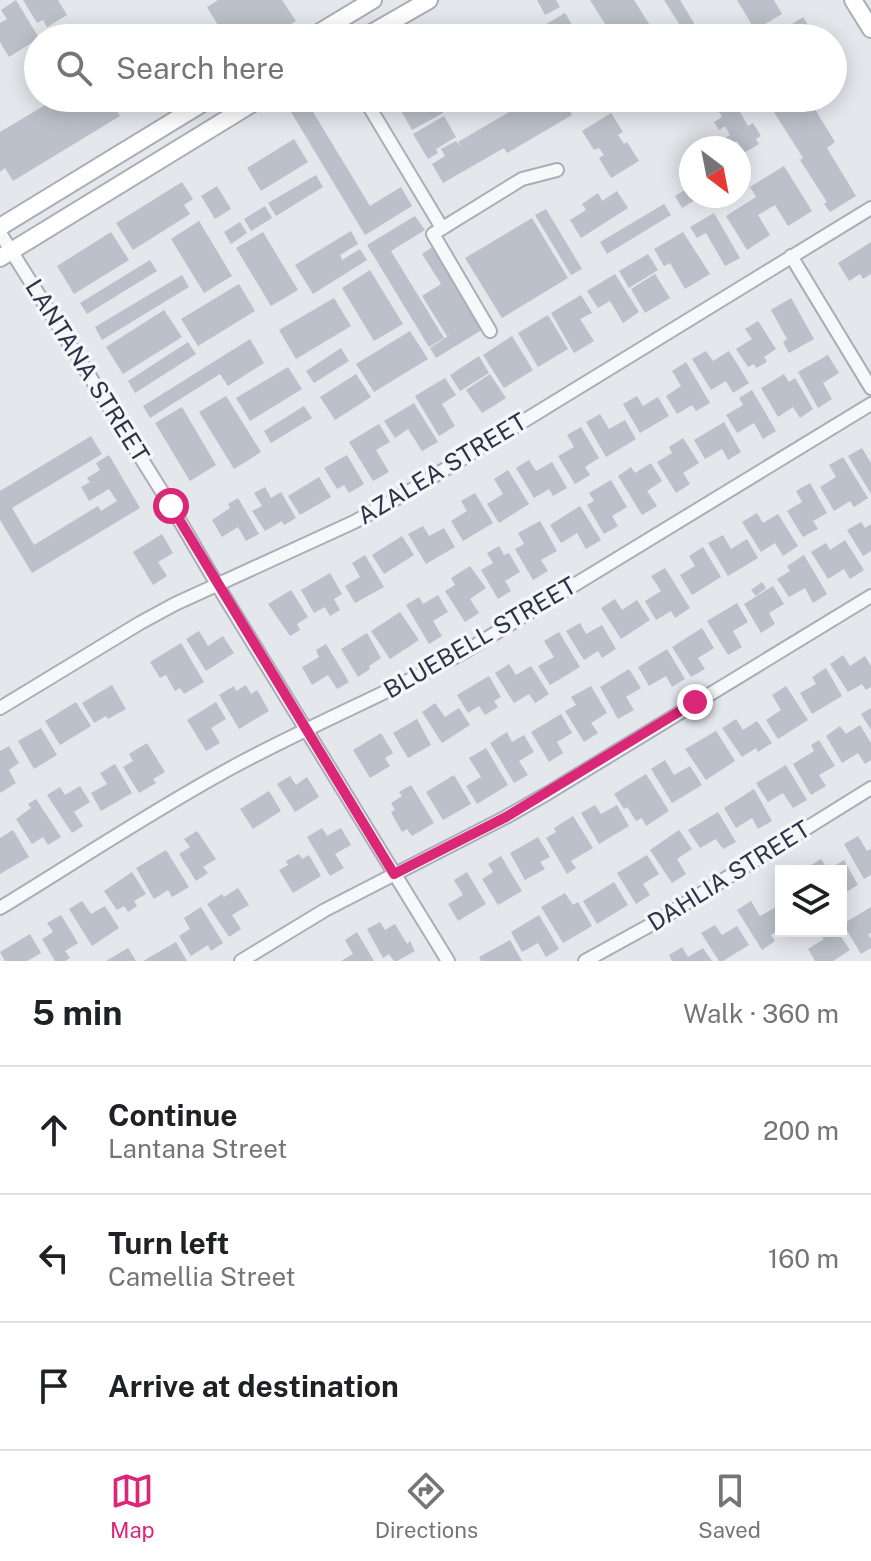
<!DOCTYPE html>
<meta charset="utf-8">
<style>
:root{--surface:#fff;--page:#f6f6f6;--text:#202124;--muted:#757577;--line:#e0e0e0;--accent:#db2777}
body{margin:0;font-family:"Public Sans",sans-serif;background:var(--page);color:var(--text)}
.controls{position:absolute;right:24px;bottom:24px;display:grid;overflow:hidden;border-radius:0px;box-shadow:0 4px 20px #0003}
.controls button{width:72px;height:72px;display:grid;place-items:center;padding:0;border:0;border-bottom:2px solid var(--line);background:var(--surface);color:var(--text);font:40px sans-serif}
.compass{position:absolute;left:679px;top:136px;width:72px;height:72px;border-radius:50%;background:var(--surface);box-shadow:0 4px 20px #0003;rotate:148deg}
.stop{position:absolute;width:24px;height:24px;margin:-18px;border:6px solid #db2777;border-radius:50%;background:#fff}
.stop.end{background:#db2777;border-color:#fff;box-shadow:0 2px 8px #0008}
.list{margin:0;padding:0;list-style:none}
h2{display:flex;justify-content:space-between;align-items:center;height:104px;margin:0;padding:0 32px;font-size:34px}
h2 small{font-size:26px;font-weight:400;color:var(--muted)}
.list li{display:grid;grid-template-columns:52px 1fr auto;gap:24px;align-items:center;box-sizing:border-box;height:128px;padding:0 32px;border-top:2px solid var(--line)}
.list b{display:block;font-size:30px;white-space:nowrap}
.list p{margin:0;font-size:26px;white-space:nowrap;color:var(--muted)}
.list em{font-size:26px;font-style:normal;color:var(--muted)}
.icon{flex:none;width:44px;height:44px;fill:none;stroke:currentColor;stroke-width:2;stroke-linecap:round;stroke-linejoin:round}
.map{position:relative;flex:none;width:871px;height:961px;overflow:hidden}
.search{position:absolute;background:var(--surface);box-shadow:0 4px 20px #0003;left:24px;right:24px;top:24px;height:88px;display:flex;align-items:center;gap:20px;box-sizing:border-box;padding:0 28px;border-radius:44px;color:var(--muted);font-size:30px}
.sheet{height:488px;background:var(--surface)}
nav{display:flex;justify-content:space-around;align-items:center;box-sizing:border-box;height:112px;border-top:2px solid var(--line);background:var(--surface);font-size:22px;color:var(--muted)}
nav a{display:grid;justify-items:center;gap:4px}
nav .on{color:var(--accent)}
.map>svg:first-child{display:block}
</style>
<div class="map">
<svg width="871" height="961" viewBox="0 0 871 961">
<rect width="100%" height="100%" fill="#e4e7ec"/>
<g fill="#bbc0ca">
<polygon points="16,0 39,38 9,57 0,42 0,23 7,19 1,10"/>
<polygon points="23,0 58,0 67,15 47,27 43,20 37,23"/>
<polygon points="218,0 282,0 296,21 268,38 226,38 207,7"/>
<polygon points="537,0 556,0 560,7 545,15"/>
<polygon points="590,0 634,0 658,38 592,38 589,33 605,24"/>
<polygon points="664,0 680,0 703,38 688,38"/>
<polygon points="737,0 774,0 782,14 755,30"/>
<polygon points="565,13 580,38 550,38 543,26"/>
<polygon points="803,17 816,38 779,38 776,34"/>
<polygon points="57,98 121,98 112,103 120,116 13,181 5,168 0,172 0,132"/>
<polygon points="394,98 434,98 443,113 412,130"/>
<polygon points="524,98 574,98 565,103 572,115 507,153 504,148 443,183 432,164 445,156 441,149 456,141 461,147 458,142 526,102"/>
<polygon points="727,98 732,98 748,126 753,123 761,136 756,139 759,144 744,153 737,141 730,146 725,138 730,135 725,126 719,130 714,122 722,117 715,105"/>
<polygon points="765,98 808,98 835,142 827,148 856,196 830,212 824,204 827,202 800,160 803,158"/>
<polygon points="307,102 370,206 401,187 412,206 365,235 291,112"/>
<polygon points="611,113 623,132 618,135 624,144 627,142 639,161 611,178 599,158 604,155 599,148 594,150 582,131"/>
<polygon points="444,116 456,137 436,149 438,153 428,159 413,134"/>
<polygon points="294,139 308,162 261,191 247,168"/>
<polygon points="784,166 812,211 788,226 775,205 758,215 770,235 747,250 726,216 756,197 750,187"/>
<polygon points="316,175 323,187 276,216 268,203"/>
<polygon points="182,182 193,199 184,205 190,214 133,250 116,223"/>
<polygon points="217,186 231,209 215,219 201,196"/>
<polygon points="691,186 691,196 702,196 682,208 675,196"/>
<polygon points="617,191 628,208 581,238 570,220 586,210 582,204 598,193 602,201"/>
<polygon points="664,204 671,215 607,254 600,242"/>
<polygon points="265,206 272,218 251,231 244,219"/>
<polygon points="546,209 582,269 571,275 535,215"/>
<polygon points="714,213 740,258 725,266 706,233 697,238 690,227"/>
<polygon points="415,216 425,230 391,251 444,338 429,347 367,245"/>
<polygon points="532,218 568,278 502,318 465,258"/>
<polygon points="199,221 232,276 204,293 171,239"/>
<polygon points="240,222 247,233 231,244 224,232"/>
<polygon points="351,231 358,244 340,255 342,260 360,249 367,260 313,294 295,265"/>
<polygon points="111,232 129,260 74,294 57,266"/>
<polygon points="263,232 298,290 271,306 236,248"/>
<polygon points="683,232 710,274 685,289 670,263 664,266 654,249"/>
<polygon points="871,242 871,274 863,279 860,274 849,281 838,263"/>
<polygon points="434,246 485,328 436,358 430,348 451,334 447,336 422,296 441,284 422,254"/>
<polygon points="648,254 658,270 629,288 619,271"/>
<polygon points="150,260 157,271 87,314 80,303"/>
<polygon points="370,270 403,324 374,341 342,288"/>
<polygon points="615,274 639,312 623,323 610,301 598,308 587,291"/>
<polygon points="655,274 670,298 645,313 631,289"/>
<polygon points="182,275 189,287 102,340 95,327"/>
<polygon points="239,284 255,311 198,346 181,319"/>
<polygon points="581,295 592,313 580,319 594,341 574,353 551,313"/>
<polygon points="334,298 351,326 296,359 279,330"/>
<polygon points="791,298 814,339 789,353 783,342 787,339 771,310"/>
<polygon points="164,310 182,337 123,374 106,347"/>
<polygon points="548,315 568,349 538,367 518,333"/>
<polygon points="758,321 776,349 764,357 767,362 756,368 754,364 748,367 736,349 752,339 745,329"/>
<polygon points="410,331 428,359 374,392 356,364"/>
<polygon points="512,336 533,370 504,388 483,355"/>
<polygon points="250,339 264,363 228,386 220,374 150,418 143,406"/>
<polygon points="188,342 196,354 135,393 128,381"/>
<polygon points="341,348 349,361 314,383 306,371"/>
<polygon points="706,351 713,361 729,351 749,383 733,393 726,381 711,390 692,359"/>
<polygon points="828,355 839,373 823,383 832,399 818,408 798,372"/>
<polygon points="479,356 489,373 460,391 450,375"/>
<polygon points="686,362 710,403 696,411 692,405 677,414 666,396 681,386 672,371"/>
<polygon points="288,367 302,389 250,421 236,398"/>
<polygon points="356,374 371,397 335,420 320,397"/>
<polygon points="490,374 506,398 482,413 466,390"/>
<polygon points="784,374 789,382 795,378 813,409 800,418 793,407 778,417 761,388"/>
<polygon points="445,378 456,395 442,404 455,426 439,436 415,396"/>
<polygon points="752,390 776,431 763,439 754,423 737,433 726,415 743,405 739,398"/>
<polygon points="226,396 261,452 234,469 199,412"/>
<polygon points="637,396 643,406 658,397 669,416 640,433 623,404"/>
<polygon points="414,403 438,442 422,451 408,429 395,438 384,421"/>
<polygon points="304,406 312,418 271,443 264,431"/>
<polygon points="182,407 216,465 190,481 155,423"/>
<polygon points="600,414 609,429 625,420 636,439 606,457 586,422"/>
<polygon points="724,422 741,452 728,460 722,449 705,459 694,440"/>
<polygon points="379,424 390,442 376,450 389,472 373,481 349,442"/>
<polygon points="581,427 599,458 585,467 590,475 575,484 558,456 574,447 567,435"/>
<polygon points="91,436 102,454 12,508 34,545 98,506 101,511 117,501 109,489 89,501 81,487 90,482 87,478 100,470 96,463 109,455 140,508 32,573 0,520 0,491"/>
<polygon points="683,438 699,463 683,473 690,484 676,493 657,462 672,453 669,447"/>
<polygon points="862,448 871,463 871,494 848,456"/>
<polygon points="347,455 364,484 349,493 344,485 337,489 324,468"/>
<polygon points="843,457 868,498 854,507 850,501 834,511 820,487 836,477 829,465"/>
<polygon points="529,460 536,471 552,462 567,488 553,496 549,489 534,498 516,468"/>
<polygon points="651,463 662,481 647,491 657,506 642,515 618,476 631,467 635,473"/>
<polygon points="508,470 529,504 499,523 487,504 503,494 494,479"/>
<polygon points="319,477 331,497 300,515 288,496"/>
<polygon points="611,480 627,507 612,516 618,526 604,534 587,505 594,501 589,493"/>
<polygon points="810,483 827,513 813,521 818,529 803,537 787,511 802,502 796,491"/>
<polygon points="265,487 271,498 281,492 296,518 284,525 282,521 265,531 252,511 262,506 254,493"/>
<polygon points="475,493 493,523 463,541 451,521 467,511 461,501"/>
<polygon points="238,498 259,534 246,541 238,527 222,537 212,520 230,508 228,504"/>
<polygon points="580,506 601,540 586,549 577,533 561,543 550,525"/>
<polygon points="757,513 763,523 778,514 798,546 783,556 775,543 761,552 742,522"/>
<polygon points="540,521 557,551 541,560 548,571 533,580 515,549 524,544 518,533"/>
<polygon points="861,522 865,528 871,524 871,551 863,556 847,530"/>
<polygon points="423,526 429,536 444,528 455,547 426,564 408,534"/>
<polygon points="162,534 173,553 158,562 167,576 153,585 133,552"/>
<polygon points="723,535 731,549 747,539 758,558 728,576 708,543"/>
<polygon points="402,536 414,555 384,574 372,555"/>
<polygon points="845,540 864,570 850,579 844,569 828,579 811,552 826,543 830,550"/>
<polygon points="499,546 504,555 509,553 520,572 505,581 511,591 498,599 481,570 493,563 487,553"/>
<polygon points="703,547 721,577 692,595 680,575 695,566 689,556"/>
<polygon points="365,555 384,587 355,603 345,586 360,577 352,563"/>
<polygon points="804,555 827,594 813,603 805,588 789,597 777,579 790,571 787,566"/>
<polygon points="470,566 486,588 470,599 479,613 465,622 445,591 455,585 451,578"/>
<polygon points="665,568 690,608 675,618 671,611 656,620 645,601 661,591 651,576"/>
<polygon points="330,573 342,594 334,599 340,610 330,616 325,607 314,613 301,590"/>
<polygon points="762,582 766,588 756,596 751,590"/>
<polygon points="773,586 784,604 769,613 775,624 761,633 744,604"/>
<polygon points="291,590 308,617 297,624 300,630 290,636 268,604"/>
<polygon points="438,595 448,612 433,621 442,636 429,644 406,605 419,597 423,604"/>
<polygon points="615,599 622,610 637,600 650,620 621,639 601,608"/>
<polygon points="737,603 748,622 733,631 742,647 728,655 707,621"/>
<polygon points="400,612 419,640 390,659 371,631"/>
<polygon points="580,623 586,634 602,625 616,649 602,658 598,651 584,660 566,631"/>
<polygon points="702,628 714,648 698,658 705,669 691,677 672,647"/>
<polygon points="199,631 208,646 223,636 234,653 206,671 186,639"/>
<polygon points="559,632 580,667 550,685 538,666 554,657 544,641"/>
<polygon points="367,633 381,658 369,666 370,669 358,677 341,649"/>
<polygon points="181,643 204,682 184,694 180,688 175,691 166,675 160,678 150,662"/>
<polygon points="326,644 349,682 337,689 328,675 312,685 302,667 319,657 316,650"/>
<polygon points="667,649 685,679 672,687 666,676 649,686 638,667"/>
<polygon points="843,655 850,666 865,656 871,666 871,687 866,690 862,684 848,692 830,664"/>
<polygon points="509,664 516,675 531,666 549,694 535,703 529,694 514,703 495,673"/>
<polygon points="826,668 842,696 812,714 800,693 816,684 812,677"/>
<polygon points="629,669 641,688 626,697 634,710 618,719 600,687"/>
<polygon points="489,676 501,697 494,701 498,707 485,715 479,706 468,713 457,695"/>
<polygon points="112,685 126,709 108,719 106,716 94,723 82,703"/>
<polygon points="246,685 251,694 257,690 269,711 239,729 219,695 234,686 236,691"/>
<polygon points="591,686 607,713 591,723 598,733 584,742 565,711 576,705 571,697"/>
<polygon points="786,686 808,720 778,739 766,720 781,710 772,695"/>
<polygon points="76,702 91,726 60,745 45,721"/>
<polygon points="216,702 226,719 211,728 220,743 206,751 187,720"/>
<polygon points="435,703 445,717 459,708 470,725 442,743 422,712"/>
<polygon points="871,708 871,730 861,714"/>
<polygon points="561,714 572,733 557,742 563,753 549,762 531,732"/>
<polygon points="417,719 431,745 408,758 393,733"/>
<polygon points="736,719 743,730 757,721 772,743 758,752 756,748 742,757 722,728"/>
<polygon points="860,725 871,743 871,760 865,764 858,753 842,763 826,736 840,726 846,734"/>
<polygon points="41,728 57,755 34,769 18,741"/>
<polygon points="716,731 735,761 706,780 685,749"/>
<polygon points="507,732 512,742 524,735 534,752 519,761 528,775 514,783 490,743"/>
<polygon points="381,733 393,753 385,758 390,766 370,778 353,750"/>
<polygon points="819,740 835,766 819,775 826,786 811,795 793,764 814,751 811,745"/>
<polygon points="147,743 165,772 153,779 156,783 139,793 123,767 133,761 129,754"/>
<polygon points="9,746 19,763 9,770 16,783 0,793 0,751"/>
<polygon points="486,748 508,785 477,804 466,786 481,777 469,758"/>
<polygon points="665,760 674,775 690,766 702,785 672,803 651,769"/>
<polygon points="115,764 132,793 101,811 91,793 107,784 100,773"/>
<polygon points="786,765 807,800 793,808 783,793 768,802 756,783"/>
<polygon points="646,774 669,811 646,826 642,818 636,821 627,807 624,809 614,794"/>
<polygon points="454,775 471,804 443,820 426,792"/>
<polygon points="290,776 296,785 307,777 319,797 295,812 277,784"/>
<polygon points="411,785 434,823 412,836 407,829 402,832 391,812 395,810 391,803 402,796 399,792"/>
<polygon points="80,786 90,802 74,812 83,826 72,833 47,795 60,787 65,795"/>
<polygon points="754,789 772,821 758,829 752,818 736,828 724,808"/>
<polygon points="269,791 281,811 253,829 240,809"/>
<polygon points="36,799 61,837 48,845 43,837 32,844 16,819 31,808 28,804"/>
<polygon points="595,805 601,814 617,805 629,826 599,844 581,813"/>
<polygon points="718,812 736,842 723,849 716,839 700,848 688,830"/>
<polygon points="573,816 593,848 571,861 576,868 567,874 546,838 556,832 554,828"/>
<polygon points="322,828 327,836 341,828 351,845 335,854 344,868 330,876 307,837"/>
<polygon points="13,830 29,857 0,874 0,838"/>
<polygon points="679,830 692,849 677,859 686,874 672,883 650,850"/>
<polygon points="197,831 216,859 203,867 208,873 196,881 179,854 190,847 184,839"/>
<polygon points="858,836 867,851 871,849 871,875 864,879 844,844"/>
<polygon points="538,837 550,857 540,862 545,869 525,880 510,853"/>
<polygon points="166,850 189,887 172,897 168,890 154,899 136,868"/>
<polygon points="299,854 302,859 309,855 321,876 293,893 279,870 288,865 286,861"/>
<polygon points="647,855 659,874 643,884 650,895 636,904 617,873"/>
<polygon points="501,856 522,891 498,905 482,879 493,872 488,864"/>
<polygon points="821,859 828,870 844,860 858,885 841,895 841,871 810,871 808,867"/>
<polygon points="132,872 146,894 134,901 137,906 128,912 124,906 117,910 104,891"/>
<polygon points="467,872 486,904 458,921 448,904 463,895 454,880"/>
<polygon points="614,882 628,905 597,924 583,901"/>
<polygon points="238,888 249,905 232,915 241,929 229,937 207,904 222,894 224,897"/>
<polygon points="565,893 573,905 578,902 592,926 563,943 541,907"/>
<polygon points="82,901 91,914 105,906 119,928 92,946 69,909"/>
<polygon points="751,901 760,916 776,907 781,915 781,929 771,935 775,941 762,950 737,910"/>
<polygon points="201,907 223,943 211,951 208,945 191,956 179,936 190,929 184,918"/>
<polygon points="871,907 871,933 868,934 871,939 871,948 861,954 843,924"/>
<polygon points="61,915 78,943 65,951 70,958 65,961 55,961 42,939 53,932 47,923"/>
<polygon points="539,915 559,949 546,957 538,943 522,952 511,932"/>
<polygon points="380,922 385,930 395,924 407,944 410,941 415,951 397,961 394,961 389,954 383,958 367,929"/>
<polygon points="715,925 722,935 737,926 749,945 723,961 719,961 701,933"/>
<polygon points="825,931 837,931 850,950 833,961 815,961 808,949 824,939 820,934"/>
<polygon points="357,932 374,961 341,961 353,954 345,940"/>
<polygon points="30,934 41,953 27,961 5,961 0,952"/>
<polygon points="510,940 522,961 481,961 479,957"/>
<polygon points="176,942 187,961 143,961"/>
<polygon points="682,947 688,957 703,948 712,961 672,961 669,955"/>
<polygon points="128,948 136,961 106,961"/>
</g>
<g fill="none" stroke-linecap="round" stroke-linejoin="round">
<g stroke="#a9aeb7" stroke-width="16">
<g id="street">
<polyline points="364,98 442,228"/>
<polyline points="0,233 171,506 218,586 448,961"/>
<polyline points="791,256 871,388"/>
<polyline points="490,331 433,234 522,179 557,170"/>
<polyline points="0,708 140,623 175,604 354,522 408,492 871,208"/>
<path d="M0 908C77 861 152 811 231 768 308 726 389 693 466 651L871 404"/>
<polyline points="241,961 325,910 506,817 548,793 871,596"/>
<polyline points="585,961 654,923 871,788"/>
</g>
</g>
<g stroke="#a9aeb7" stroke-width="20">
<g id="secondary">
<polyline points="853,0 871,29"/>
<polyline points="310,38 373,0"/>
<polyline points="363,38 429,0"/>
<polyline points="0,227 211,98"/>
<polyline points="0,258 261,98"/>
</g>
</g>
<use href="#street" stroke="#f7f8fa" stroke-width="12"/>
<use href="#secondary" stroke="#fff" stroke-width="16"/>
</g>
<g fill="none" stroke-linecap="round" stroke-linejoin="round">
<polyline stroke="#db2777" stroke-width="10" points="171,506 394,874 506,817 695,702"/>
</g>
<g text-anchor="middle" stroke-width="7" stroke-linejoin="round" paint-order="stroke">
<g font-size="24" fill="#2b3445" stroke="#f4f6f9">
<text transform="translate(87 371) rotate(58)" y="8">LANTANA STREET</text>
<text transform="translate(442 469) rotate(-31)" y="8">AZALEA STREET</text>
<text transform="translate(480 638) rotate(-30)" y="8">BLUEBELL STREET</text>
<text transform="translate(729 876) rotate(-32)" y="8">DAHLIA STREET</text>
</g>
</g>
</svg>
<div class="controls">
<button><svg class="icon" aria-label="layers" viewBox="0 0 24 24"><path d="M12 4l9 5-9 5-9-5zM3 14l9 5 9-5"/></svg></button>
</div>
<svg class="compass" viewBox="-18 -18 36 36"><path d="M0-13l5 13h-10z" fill="#e53935"/><path d="M0 13l5-13h-10z" fill="#757577"/></svg>
<div class="stop" style="left:171px;top:506px"></div>
<div class="stop end" style="left:695px;top:702px"></div>
<div class="search"><svg class="icon" aria-label="search" viewBox="0 0 24 24"><circle cx="10" cy="10" r="6"/><path d="M15 15l6 6"/></svg>Search here</div>
</div>
<section class="sheet">
<h2>5 min<small>Walk · 360 m</small></h2>
<ul class="list">
<li><svg class="icon" aria-label="ahead" viewBox="0 0 24 24"><path d="M12 20V5M6 11l6-6 6 6"/></svg><div><b>Continue</b><p>Lantana Street</p></div><em>200 m</em></li>
<li><svg class="icon" aria-label="left" viewBox="0 0 24 24"><path d="M17 20v-9H6M10 6l-5 5 5 5"/></svg><div><b>Turn left</b><p>Camellia Street</p></div><em>160 m</em></li>
<li><svg class="icon" aria-label="arrive" viewBox="0 0 24 24"><path d="M6 21V4h12l-3 4 3 4H6"/></svg><div><b>Arrive at destination</b></div></li>
</ul>
</section>
<nav>
<a class="on"><svg class="icon" aria-label="map" viewBox="0 0 24 24"><path d="M3 6l6-2 6 2 6-2v14l-6 2-6-2-6 2zM9 4v14M15 6v14"/></svg>Map</a>
<a><svg class="icon" aria-label="directions" viewBox="0 0 24 24"><path d="M12 3l9 9-9 9-9-9zM9 14v-3h6M13 9l2 2-2 2"/></svg>Directions</a>
<a><svg class="icon" aria-label="saved" viewBox="0 0 24 24"><path d="M7 4h10v16l-5-4-5 4z"/></svg>Saved</a>
</nav>
